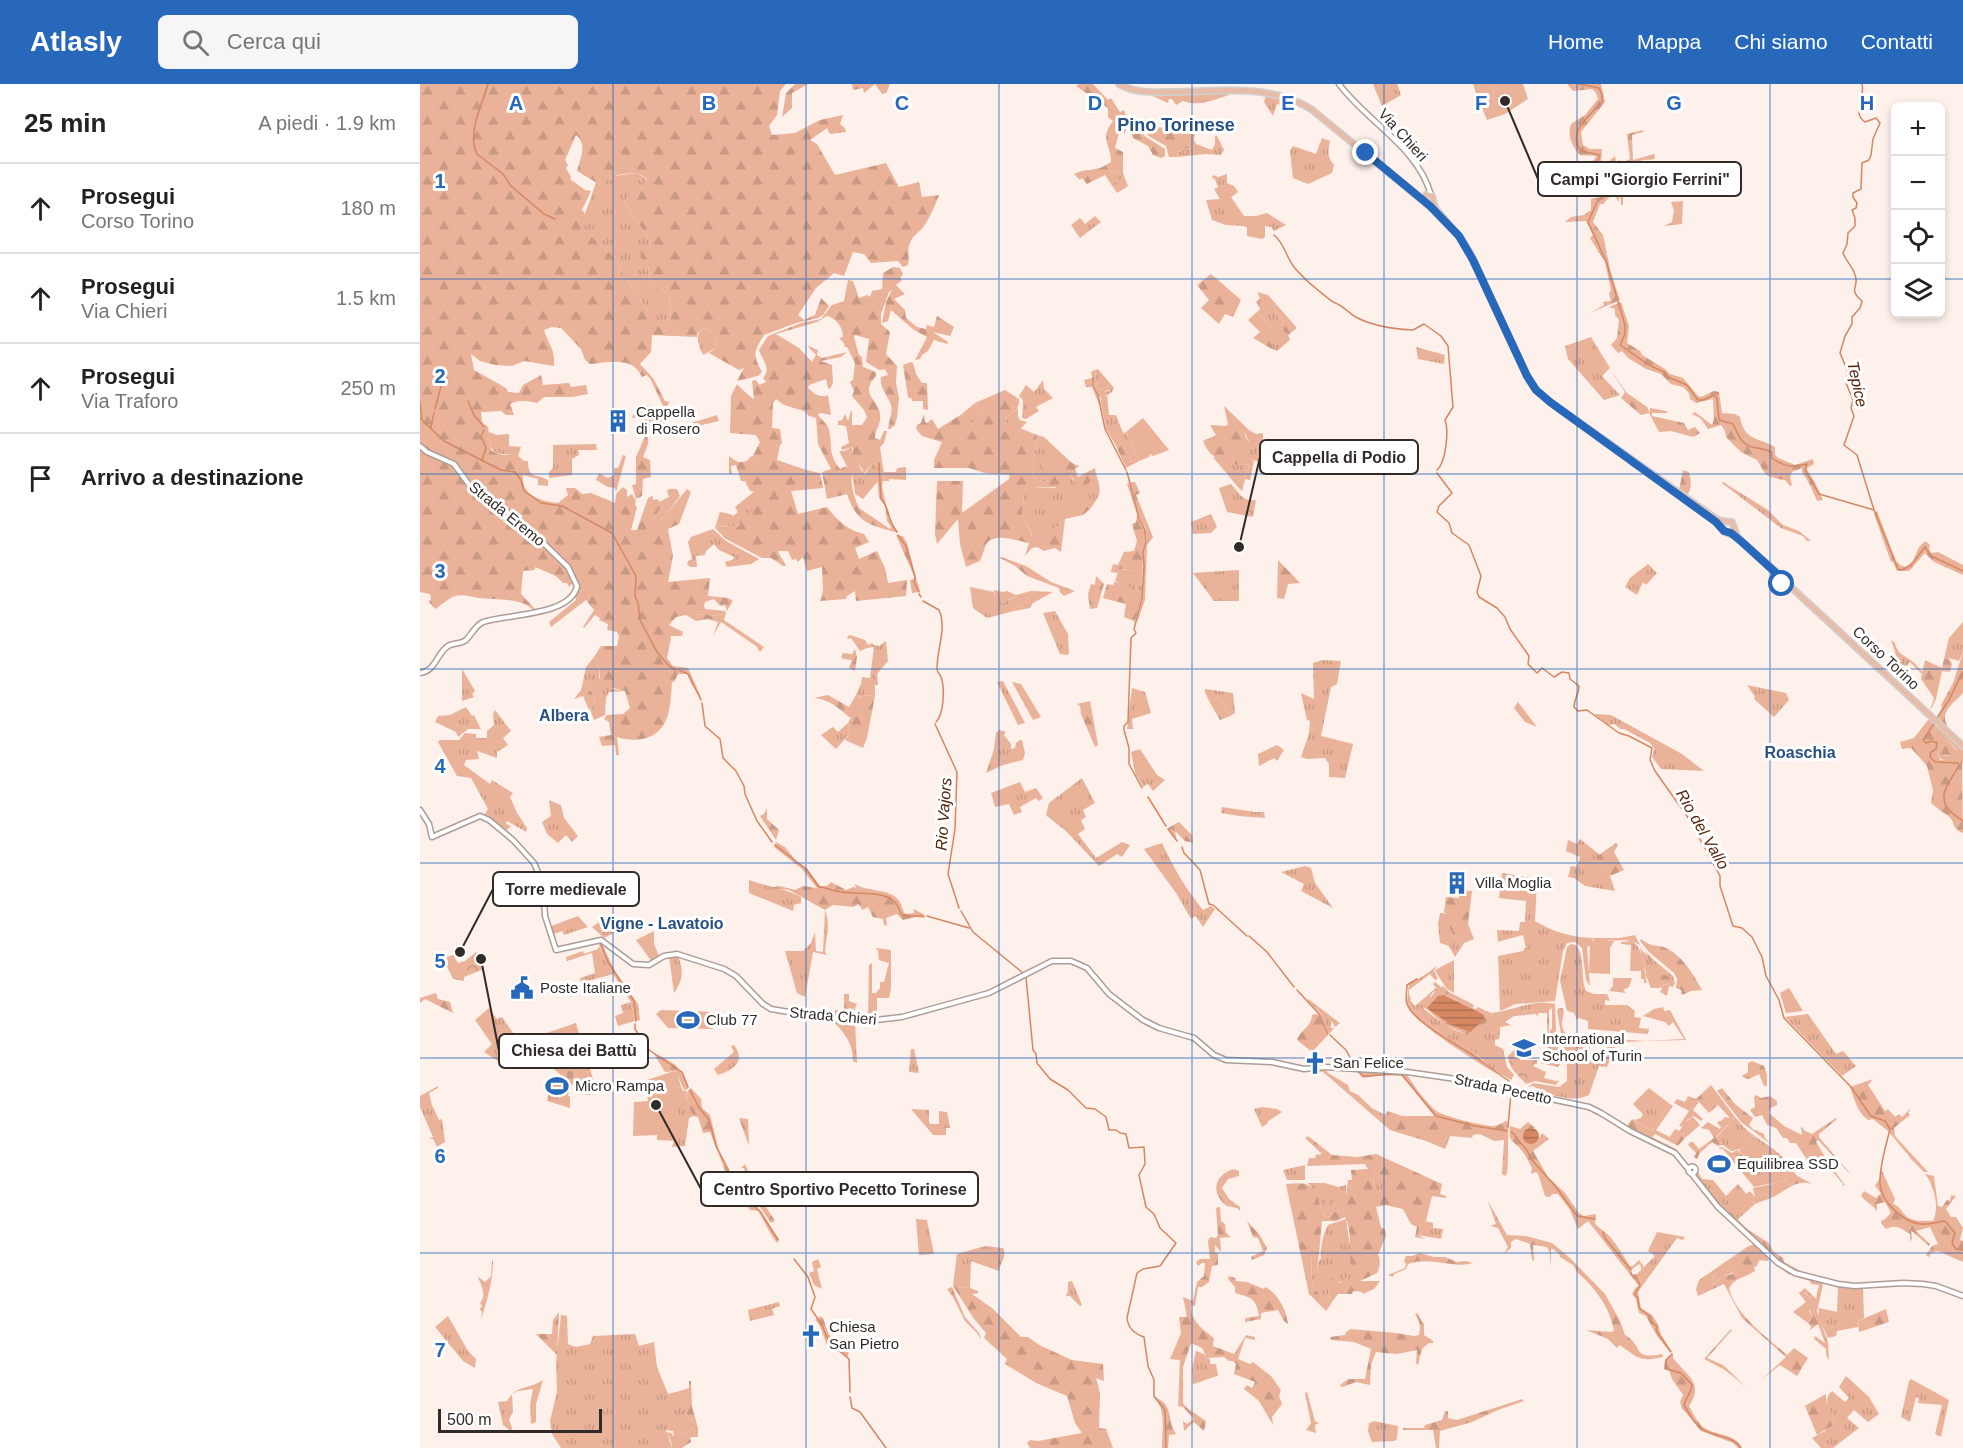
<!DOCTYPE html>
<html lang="it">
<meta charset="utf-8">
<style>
:root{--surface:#fff;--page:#f6f6f6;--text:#222;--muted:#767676;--line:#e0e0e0;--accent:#2768ba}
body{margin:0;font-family:Arial,sans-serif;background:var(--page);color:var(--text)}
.controls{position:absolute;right:18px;top:18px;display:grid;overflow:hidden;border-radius:9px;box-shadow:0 3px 9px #0003}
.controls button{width:54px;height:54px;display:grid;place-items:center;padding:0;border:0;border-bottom:2px solid var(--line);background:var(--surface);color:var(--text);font:30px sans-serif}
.scale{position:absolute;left:18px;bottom:15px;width:164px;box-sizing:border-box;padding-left:6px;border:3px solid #302b28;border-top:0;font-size:16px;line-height:21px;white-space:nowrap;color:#302b28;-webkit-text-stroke:4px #fff;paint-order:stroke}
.stop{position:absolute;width:18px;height:18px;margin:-14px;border:4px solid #2768ba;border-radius:50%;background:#fff}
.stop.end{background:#2768ba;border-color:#fff;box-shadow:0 2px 6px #0008}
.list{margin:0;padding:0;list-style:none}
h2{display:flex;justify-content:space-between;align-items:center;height:78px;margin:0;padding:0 24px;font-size:26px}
h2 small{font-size:20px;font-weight:400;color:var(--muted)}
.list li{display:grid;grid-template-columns:39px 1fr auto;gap:18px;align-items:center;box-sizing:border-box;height:90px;padding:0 24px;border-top:2px solid var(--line)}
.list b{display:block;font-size:22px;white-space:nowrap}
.list p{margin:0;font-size:20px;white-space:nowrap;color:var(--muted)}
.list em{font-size:20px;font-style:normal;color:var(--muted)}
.icon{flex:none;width:33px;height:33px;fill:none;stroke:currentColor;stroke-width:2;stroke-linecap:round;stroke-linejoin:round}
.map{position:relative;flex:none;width:1543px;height:1364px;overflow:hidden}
header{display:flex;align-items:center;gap:36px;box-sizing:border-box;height:84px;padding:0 30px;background:var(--accent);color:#fff}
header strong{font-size:28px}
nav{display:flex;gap:33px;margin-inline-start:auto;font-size:21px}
.search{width:420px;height:54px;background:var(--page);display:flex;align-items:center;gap:15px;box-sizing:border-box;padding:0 21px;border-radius:9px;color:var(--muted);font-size:22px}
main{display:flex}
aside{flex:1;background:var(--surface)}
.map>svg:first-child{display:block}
</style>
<header>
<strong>Atlasly</strong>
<div class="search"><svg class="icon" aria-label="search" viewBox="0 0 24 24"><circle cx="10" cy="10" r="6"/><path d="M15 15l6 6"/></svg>Cerca qui</div>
<nav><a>Home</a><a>Mappa</a><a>Chi siamo</a><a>Contatti</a></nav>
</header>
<main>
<aside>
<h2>25 min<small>A piedi · 1.9 km</small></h2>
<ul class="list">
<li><svg class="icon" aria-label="ahead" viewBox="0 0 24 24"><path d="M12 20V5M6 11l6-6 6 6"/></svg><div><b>Prosegui</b><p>Corso Torino</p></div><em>180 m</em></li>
<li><svg class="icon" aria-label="ahead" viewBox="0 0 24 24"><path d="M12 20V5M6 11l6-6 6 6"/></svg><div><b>Prosegui</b><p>Via Chieri</p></div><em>1.5 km</em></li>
<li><svg class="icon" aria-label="ahead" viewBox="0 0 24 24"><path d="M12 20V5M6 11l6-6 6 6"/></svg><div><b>Prosegui</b><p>Via Traforo</p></div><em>250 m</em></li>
<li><svg class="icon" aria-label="arrive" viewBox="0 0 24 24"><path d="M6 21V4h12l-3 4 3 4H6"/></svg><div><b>Arrivo a destinazione</b></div></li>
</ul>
</aside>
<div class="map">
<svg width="1543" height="1364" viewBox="0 0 1543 1364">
<defs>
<pattern id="grass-tufts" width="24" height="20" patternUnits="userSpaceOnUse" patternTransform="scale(1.5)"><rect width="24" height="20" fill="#eab299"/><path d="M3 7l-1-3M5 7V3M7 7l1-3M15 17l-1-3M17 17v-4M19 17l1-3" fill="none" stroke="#c99984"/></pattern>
<pattern id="forest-firs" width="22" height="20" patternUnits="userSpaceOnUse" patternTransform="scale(1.5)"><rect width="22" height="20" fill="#eab299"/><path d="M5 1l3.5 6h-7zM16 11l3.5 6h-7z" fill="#c99984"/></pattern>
<pattern id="cemetery-stones" width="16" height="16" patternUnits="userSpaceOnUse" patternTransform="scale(1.5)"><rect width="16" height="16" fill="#eab299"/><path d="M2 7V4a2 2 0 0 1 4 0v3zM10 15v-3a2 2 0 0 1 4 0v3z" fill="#c99984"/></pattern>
<pattern id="park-crowns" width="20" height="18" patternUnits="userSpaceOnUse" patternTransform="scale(1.5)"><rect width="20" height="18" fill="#eab299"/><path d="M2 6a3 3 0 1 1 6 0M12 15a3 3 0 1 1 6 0" fill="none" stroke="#c99984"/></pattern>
<pattern id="water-rules" width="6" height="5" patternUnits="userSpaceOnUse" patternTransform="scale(1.5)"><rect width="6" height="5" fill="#d58762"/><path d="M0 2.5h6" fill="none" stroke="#ad6f51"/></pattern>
</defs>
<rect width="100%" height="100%" fill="#fef0ea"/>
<g fill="url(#grass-tufts)">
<polygon points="953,0 977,0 981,11 962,22"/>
<polygon points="1053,0 1071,0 1075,13 1060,19"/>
<polygon points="846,10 858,12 858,14 861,16 860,21 857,20 853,32 844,18"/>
<polygon points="795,52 797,52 804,66 801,71 785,70 757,73 758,68 767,64 772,65 776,60 792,66 795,60"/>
<path d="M902 54 910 57C908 67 907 73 914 81L912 89 888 100 873 94 870 67 873 62 896 70Z"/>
<polygon points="691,78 703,78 703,89 708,102 697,109 691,100 702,94 699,89 689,86 686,81"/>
<path d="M218 89 227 96C221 105 211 110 204 118L231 158C223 177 231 182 229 199L249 210 251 233 248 247 238 244 230 239 228 227 201 187 198 176 158 142C167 129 171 112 176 98L180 101H183L185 97 193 92Z"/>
<polygon points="807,90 807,99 814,102 818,108 811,113 824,132 836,132 847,129 866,141 854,147 851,143 845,142 845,153 842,155 827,152 827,144 824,142 806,141 792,136 786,116 800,115 794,105 798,103 795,95 792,94 793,91 798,93"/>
<polygon points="1263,117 1262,140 1244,142 1252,138 1254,126 1251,118"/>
<polygon points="675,132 681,138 660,154 651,141 660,134 665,140"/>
<polygon points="837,208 848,211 856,220 853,222 858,232 864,238 859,243 868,251 870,256 857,267 852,265 852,243 837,228 840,225 836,218 840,214"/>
<path d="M285 244 291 248 298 260 296 264 283 271C279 261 273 250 285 244Z"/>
<polygon points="1171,253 1190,284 1182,292 1200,311 1184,316 1148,275 1145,262"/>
<polygon points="996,263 1025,271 1024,280 998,275"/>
<polygon points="678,285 694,304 692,308 687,311 689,331 696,331 703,349 706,348 718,375 712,378 703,360 696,362 686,345 680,315 686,318 685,308 691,306 682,306 677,303 675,286"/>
<polygon points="623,296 624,305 633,314 616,323 619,327 606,335 602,334 603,316 599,312 606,301 614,308"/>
<polygon points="555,319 563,329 554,342 542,330"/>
<polygon points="598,324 598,333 600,336 607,338 600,345 582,337"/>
<polygon points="823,346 829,346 836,350 843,349 843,372 847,381 830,375 828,371 829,357"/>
<path d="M69 348 77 351 89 350V362L101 363 98 372C77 368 69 374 69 348Z"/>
<polygon points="617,351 624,353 640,368 631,375 626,391 628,395 626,399 612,392"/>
<polygon points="176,360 177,366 158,366 159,371 152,375 152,391 129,394 129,388 133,384 133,361"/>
<polygon points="432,363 434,379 438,379 444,391 454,377 456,379 458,397 443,415 435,410 431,381 428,384 419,367 424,367"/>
<polygon points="793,373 811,375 816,381 826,380 829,382 825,393 819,395 817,402"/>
<polygon points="486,383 486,396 469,395 469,397 463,397 464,388 476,388 477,384"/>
<path d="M650 390 653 396 669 395 670 392 676 390C682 408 681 410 670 425L664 419 642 430 640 443 626 445 623 449 613 453 602 430 604 411 600 405 601 403 635 404Z"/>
<polygon points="1303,398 1348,426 1363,441 1379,447 1391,457 1387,457 1383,452 1361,444 1302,399"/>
<path d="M811 400C819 409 823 418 836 416L833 433 807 428 799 404Z"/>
<polygon points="249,405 257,405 260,412 246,431 238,438 233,435 243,421 239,418 249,413 247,407"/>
<path d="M335 407 338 410C334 429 322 449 300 441L295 444 300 428 310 430 313 432 318 428 315 423Z"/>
<polygon points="791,430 797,443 791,449 773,450 771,438"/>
<polygon points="293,445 306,457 339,475 331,480 307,483 305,478 314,475 314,473 299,466 294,460 286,467 285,471 276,472 277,483 270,483 267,480 268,477 272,475 268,458 271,453"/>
<polygon points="1228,480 1237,489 1226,501 1223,498 1217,511 1205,503 1210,494"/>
<polygon points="699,485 721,488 722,495 719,507 698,501 697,497 695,497"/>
<polygon points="819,486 819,517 794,517 773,489"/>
<path d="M550 503 574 508V511L583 519C590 514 598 512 606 513L607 519 595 524 594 527 567 534 553 524Z"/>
<polygon points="273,522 284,522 285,525 305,527 300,532 273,530"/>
<polygon points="635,527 648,550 649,570 647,571 640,570 623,529"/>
<polygon points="1543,538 1543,568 1539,577 1529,574 1524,575 1529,554"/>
<polygon points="430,551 445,556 448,561 452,559 454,561 459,562 466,557 468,577 457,590 458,601 455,601 455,612 443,611 441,614 436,611 441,600 442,593 450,594 454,563 447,564 440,567 431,554 428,555 427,553"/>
<path d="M1471 556 1475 559C1477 570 1484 571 1492 577 1496 580 1499 585 1503 588L1502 590 1490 578 1487 582 1479 580Z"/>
<polygon points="174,573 179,584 179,594 193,605 205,607 189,608 186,614 185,631 174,636 170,625 175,621 174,611 163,597 166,583"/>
<polygon points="902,576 921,577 917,600 911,603 901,652 933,660 925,694 909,693 909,680 905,674 887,675 881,673 889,650 890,637 887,636 881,609 894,615 893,579"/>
<polygon points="42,585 55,607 52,610 54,613 42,617"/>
<polygon points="583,597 605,639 598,641 577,598"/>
<polygon points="592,598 601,600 621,633 613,636"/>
<polygon points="1327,601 1366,609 1369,616 1354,633 1334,615 1335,613"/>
<polygon points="712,604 725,608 731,629 712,635 713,645 707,645"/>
<polygon points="785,605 813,609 815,629 810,632 799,612 789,617 785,608"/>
<polygon points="46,623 52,632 54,631 61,645 48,645 38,653 36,648 15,638 18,632 30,631"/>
<polygon points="75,626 91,647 83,654 88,661 77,668 77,674 57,667 59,675 46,676 44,681 70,700 72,696 93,709 90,713 97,729 107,744 106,748 87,737 86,740 91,742 87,746 64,732 68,725 51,694 37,692 18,658 20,656 39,656 45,649 56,650 56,654 67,654 67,647 74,641 73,630"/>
<polygon points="1174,630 1191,631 1262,670 1284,687 1241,685 1232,673 1234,664 1230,659 1204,645 1200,645 1195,640 1189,641"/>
<polygon points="428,639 430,649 416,665 401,651 413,643 418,648"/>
<polygon points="1517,641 1543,665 1543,681 1542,677 1525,677 1518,673 1520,666 1522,671 1529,672 1537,666 1522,650 1516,652 1513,650"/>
<polygon points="579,646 586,648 584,651 591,660 591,665 595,664 596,659 600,656 602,656 605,669 603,676 583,681 566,689 574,665 576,649"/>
<polygon points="857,661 864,666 857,677 854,674 839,682 838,670"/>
<polygon points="720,665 737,691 745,696 733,707 728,700 723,703 715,689 711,668"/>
<polygon points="662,694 675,719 663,726 666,733 661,736 665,745 658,750 676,774 702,758 710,761 702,773 697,770 679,782 647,748 626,731 629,719"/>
<polygon points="600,698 605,708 616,704 623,714 619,717 616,714 600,723 602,728 594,731 589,720 575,723 571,709"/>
<polygon points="129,716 141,721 144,734 158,752 152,758 146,751 138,759 127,750 122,738 131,732"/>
<polygon points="802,723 835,728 844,728 845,734 819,732 801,729"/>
<polygon points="1160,755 1180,771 1177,774 1190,792 1195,807 1165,802 1154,794 1148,793 1151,782 1157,783 1160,773 1146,767 1148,756 1157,760"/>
<path d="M742 759C753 783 766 805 783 826L791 822 795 825 783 843 776 832 771 835 756 809 724 765Z"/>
<polygon points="885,782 891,784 895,799 913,824 881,807 884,800 861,788"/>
<path d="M1082 789 1117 795 1115 837C1133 848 1151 853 1172 854L1173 857 1211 856 1194 857 1190 864 1189 859H1170V862L1167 863 1170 902 1166 896 1162 864 1155 858 1147 859 1143 867 1135 917 1096 920 1080 927 1078 872 1103 867 1106 863 1103 851 1081 857 1078 858 1077 846 1099 847 1100 838H1105L1106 817 1079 814Z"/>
<path d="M329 796C347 803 365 804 381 813V819L374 821 373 827 329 809Z"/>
<path d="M405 826C411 840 406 853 405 868L407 871 393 868 385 913 377 909 365 867H383L391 859 395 848 396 867 403 868Z"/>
<polygon points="1020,829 1028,830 1028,842 1041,864 1035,873 1029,862 1020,859 1018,840"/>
<polygon points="158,832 168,843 144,851 142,847 134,850 131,842"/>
<polygon points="188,832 197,847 184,854 172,843"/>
<polygon points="234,847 234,860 239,872 232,878 216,856"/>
<path d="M1212 857C1224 864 1224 886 1227 899H1224V895H1221V887H1210L1211 861 1201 860V858Z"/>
<path d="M1151 860 1156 861C1166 874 1160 892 1166 907L1174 910H1187L1190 917 1185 916V921H1207L1215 927 1214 933 1221 934 1219 944 1229 945 1228 950 1168 945V937L1159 934 1157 936 1154 929 1147 927 1140 897 1147 863Z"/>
<polygon points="179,862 193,890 161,899 160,894 175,889 172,869 147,877 146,873 163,867 164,870 178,865"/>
<polygon points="1220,864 1233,879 1235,877 1253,892 1255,899 1253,903 1249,902 1247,912 1240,908 1242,905 1241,903 1249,899 1241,892 1226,889"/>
<path d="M249 872H258C264 887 263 896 254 909Z"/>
<polygon points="1034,876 1034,909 1027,905 1015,887 1017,885"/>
<polygon points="452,879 452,934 448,935 449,881"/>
<path d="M1017 882 1014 887 1018 895 1015 896 1010 890 989 906V911L991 915 990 916 995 922 1016 904 1013 900 1015 898 1021 903 1012 909 1004 925C1014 933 1042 956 1054 948 1060 944 1064 936 1072 933L1071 929C1093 927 1112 915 1135 920L1136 946 1142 978 1138 983 1120 979H1128L1132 975 1129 955 1130 946 1132 945V924L1129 926 1105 927 1081 935 1079 955 1075 956V961L1083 965 1087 983 1094 991 1091 996 1074 986 1051 966 1026 953 1000 932 998 930 1000 924 996 927 987 918 989 899C1001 895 1008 888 1017 882Z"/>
<polygon points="1369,904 1383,927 1366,929 1360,909"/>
<polygon points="1029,908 1054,921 1053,924 1056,925 1058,923 1064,926 1063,930 1025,911"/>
<polygon points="424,910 429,910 429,917 437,920 431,934 414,932 415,926 424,927"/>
<polygon points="888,915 920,939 915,943 911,936 911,944 914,944 909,950 901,930 888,917"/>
<polygon points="211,918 215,937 198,942 195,932 203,929 201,921"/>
<path d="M1243 923 1244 927 1250 926 1266 956 1197 958 1187 983 1179 982 1169 1011C1156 1017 1146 1014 1132 1011V1013L1113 1002 1108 1003 1113 999 1139 1003 1147 997V983L1137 927 1139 924H1143C1145 931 1142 933 1142 939 1141 952 1159 960 1170 963V967L1156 964V966L1184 971 1188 961H1190L1194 955 1225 957 1264 955 1253 938 1249 942 1245 938 1223 932 1234 925Z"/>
<polygon points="69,924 77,935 82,933 98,956 92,982 87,983 64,968 72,960 55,936"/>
<polygon points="1388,930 1416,970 1423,967 1436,982 1422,992 1365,933"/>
<path d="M411 936 435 938 437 979 433 977C433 959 424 947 411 936Z"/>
<path d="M156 939 162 960C153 965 129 974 120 973L106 956Z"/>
<path d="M176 949C183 951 188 962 188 968L180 970 171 951Z"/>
<path d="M314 961C326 977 314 986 298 991L294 985 314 968 311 962Z"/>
<polygon points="163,963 176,1004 176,1008 171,1009 171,1000 163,977 161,978 156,966 152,967"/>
<polygon points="491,965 494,965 499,989 489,988"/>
<polygon points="18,1002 18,1004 9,1009 12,1021 19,1036 22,1035 25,1058 17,1063 13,1055 9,1055 13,1053 0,1023 0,1012"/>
<polygon points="261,1003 263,1007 267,1007 266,1014 273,1032 269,1034 265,1062 252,1063 254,1057 257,1056 257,1004"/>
<polygon points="1229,1004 1250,1020 1232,1047 1214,1036 1221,1034 1223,1030 1213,1020"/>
<polygon points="129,1006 150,1013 150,1024 127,1017"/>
<polygon points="842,1023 857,1025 862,1028 848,1037 847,1040 842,1043 834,1025"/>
<polygon points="491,1025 509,1026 509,1038 510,1040 519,1040 519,1027 527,1028 530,1044 526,1044 526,1051 513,1051"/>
<path d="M1273 1033 1280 1041 1265 1054 1263 1048H1259C1262 1042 1267 1036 1273 1033Z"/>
<path d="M1315 1033C1320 1039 1327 1047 1332 1050 1352 1065 1370 1071 1374 1099L1369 1101 1367 1096 1334 1103 1303 1065 1298 1064 1302 1063 1312 1069 1317 1066 1346 1092 1360 1078 1333 1052 1321 1065 1311 1067 1303 1061 1298 1062 1302 1059 1296 1054Z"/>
<polygon points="885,1081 885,1096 867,1096 863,1086"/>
<polygon points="953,1088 972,1098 957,1109 954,1109"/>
<polygon points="1278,1088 1282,1095 1293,1096 1306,1112 1318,1100 1335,1120 1317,1136 1298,1116 1295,1117 1278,1097 1276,1089"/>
<path d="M888 1099H905L918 1103 926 1101 927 1125 913 1128 910 1133 904 1132 903 1123 899 1122C898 1113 895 1106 888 1099Z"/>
<polygon points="496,1135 507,1136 514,1170 499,1171"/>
<path d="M926 1135 935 1195C897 1210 895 1166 908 1141Z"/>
<polygon points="1006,1137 1013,1139 1013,1144 1023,1145 1021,1155 998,1151 1000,1141"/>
<polygon points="1237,1148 1265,1153 1263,1156 1257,1154 1223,1201 1217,1190 1235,1172 1228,1167"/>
<path d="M565 1162 583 1164C587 1173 581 1177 579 1187L551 1177 550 1204 533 1202 537 1170Z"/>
<path d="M892 1169H899L897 1186 909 1207 908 1210 912 1218 911 1220C889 1206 891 1194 892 1169Z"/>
<polygon points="398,1175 401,1183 397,1185 402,1205 394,1201 389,1189 394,1187 392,1178"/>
<path d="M1318 1184 1312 1189 1304 1192 1294 1200 1291 1199C1294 1188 1307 1183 1318 1184Z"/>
<polygon points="652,1197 662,1221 660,1222 650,1212 646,1212 648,1207 648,1198"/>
<polygon points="1418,1203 1443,1205 1444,1234 1438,1237 1438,1243 1417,1247 1416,1252 1408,1254 1398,1232 1399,1224 1417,1228"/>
<polygon points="1385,1204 1387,1206 1385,1209 1391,1215 1389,1227 1392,1232 1388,1239 1373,1228 1386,1218 1379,1209"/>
<polygon points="359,1218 360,1222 352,1225 354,1231 330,1237 328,1226"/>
<polygon points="141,1231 147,1232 148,1260 156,1263 170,1260 173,1252 215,1250 219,1262 234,1258 237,1283 248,1310 260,1307 260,1312 263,1312 266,1319 266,1330 275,1341 267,1349 254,1352 253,1347 246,1346 252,1364 141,1364 132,1350 130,1337 137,1308 136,1278"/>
<polygon points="28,1232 48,1267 56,1275 55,1284 43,1277 15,1243"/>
<path d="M776 1267 784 1270 787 1274 790 1275V1280H796L798 1292C789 1294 782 1298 773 1300L772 1285Z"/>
<path d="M1426 1292 1449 1313 1459 1330 1448 1338 1434 1326 1427 1334 1439 1344 1413 1364H1401L1392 1354 1405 1347 1415 1336C1410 1326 1402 1315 1412 1307L1425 1318 1429 1314 1419 1303Z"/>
<polygon points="1491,1295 1529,1316 1521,1353 1515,1350 1522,1321 1498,1319 1499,1314 1496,1313 1490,1338 1481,1333 1489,1297"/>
<polygon points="92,1310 93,1328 89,1335 94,1350 83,1341 78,1318 87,1317"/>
<polygon points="954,1337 978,1342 977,1355 974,1357 952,1358 948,1347 949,1339"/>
</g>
<g fill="url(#forest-firs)" fill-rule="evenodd">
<path d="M0 0H366L360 7 357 31 349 42 352 51 375 49 400 36 423 31 420 40 425 44 426 48 410 50 407 44 390 56 397 60 415 91 466 79 479 103 499 98 502 113 519 111C515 122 510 133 504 142 499 149 491 152 489 162 487 168 490 175 488 181L483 183 478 177 451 179 444 170 433 168 424 192 414 189 396 204 378 231 384 236 395 231 401 214 409 222 403 231 398 234 376 239 344 251C334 268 332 269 342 288L338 292 317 297 324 284 319 286 289 269 296 264 298 260 291 248 285 244 278 249 277 253 232 251 231 268 220 280 233 294 245 317 250 318 247 322H243L231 296 227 291 222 293C213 272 190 278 170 280L165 276 161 265 141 244 132 243 124 246C129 263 135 263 134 282L104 277 92 282 75 281 60 277 51 270 54 286 86 304 88 308 99 309 103 301 121 291 123 301 149 299 151 303 166 301 168 310 152 313H124L117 319C106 317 101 315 90 320L94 331H86L81 327 61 328 62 338 68 343 71 366C78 372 88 371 97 371L104 377H108C108 395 115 389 128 396V402L118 401V395L103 391C100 411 122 418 138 419L148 411 146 404H155L162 410 171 409 195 419 196 410 203 403 207 406V413L212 410 216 417 215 421 217 423 211 446H217L228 414 233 412V416L237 415 243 421 233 435 238 438 246 431 267 405 271 408 259 440 248 445 253 472 248 498 290 494 288 512 308 514 313 517 307 527 305 521 300 522 294 515 285 518 284 522H273V530L300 532 305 527 306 528 304 536 344 563 340 568 336 562 301 538 293 552 298 538 288 535 276 537 266 531 256 533 249 541 263 548 262 552H250L251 554 247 574 253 582 268 584 282 615 272 601 267 590H258L254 598H252C251 610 251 625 246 636 238 656 215 659 197 653L199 671H196L195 661 182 662 179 653 191 651 189 638 184 635 187 631 203 630 210 624 205 607 181 601 179 584 174 573 181 562H197L199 552 197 548 187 546 188 540 179 536 180 534 175 531 164 544 163 543 174 526 166 516 131 543 129 538 156 516 155 512 160 506 158 500H152L149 503 147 499H143L136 492 115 483V486L103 487 101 510 116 526 114 527C103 513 75 516 59 514 52 513 43 510 35 512 27 515 22 521 15 525L9 518 11 515 10 510 0 508ZM156 51C168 60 160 75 157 87L182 102C189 89 205 90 218 89L227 95C221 105 211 110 204 118L231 158 229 163 220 167 221 174C230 181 230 188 229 199L249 210 251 233 248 247C241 245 237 241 231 239L228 227 201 187 198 176 159 142 164 133V128L162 126 171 107 165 106 150 95 151 93 146 84 148 81 145 76Z"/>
<polygon points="375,0 388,0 372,9 372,24 362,33 366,9"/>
<polygon points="432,0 470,0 466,9 462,10 455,0 444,9 443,4 433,6"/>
<path d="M659 0H673L688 16 691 14 700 28 704 26 707 35H710C720 52 729 54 745 65V72L741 74 733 71 728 62 713 54 709 44H706L705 49H699L695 64 703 68V78H691C691 59 679 55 693 37L688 33V24L656 2Z"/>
<path d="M1147 0H1181L1185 18 1161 48 1163 61 1170 65H1182L1181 78 1187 79 1195 72 1198 90 1199 118 1193 109 1183 120H1180L1173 138 1183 151 1191 189 1200 216 1170 229 1184 221 1183 218 1191 217 1189 210 1191 206 1185 178 1170 154 1173 151 1166 137 1145 138 1151 133 1164 131 1171 126V115L1181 113 1186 95 1185 92 1176 91 1174 87 1166 81 1168 78 1174 76 1176 72 1160 71C1152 63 1147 51 1151 40L1165 31 1178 15 1176 9 1172 5 1153 7Z"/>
<path d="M810 8 809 11C793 16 779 23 763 17L756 21 752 15H749L748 19 726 9Z"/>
<polygon points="771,37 771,41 761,45 763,49 767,46 775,48 774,56 776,60 772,65 767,64 758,68 757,73 749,73 746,62 727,51 735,43 747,44"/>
<path d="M1223 46V48L1212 51 1213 76 1234 70 1235 74C1231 77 1228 75 1223 76 1217 77 1213 82 1208 83L1212 91 1203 97V121H1201L1198 76 1203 78 1210 75 1207 50Z"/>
<path d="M686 81 689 86 699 89 702 94 691 100 685 91 667 100 662 94 660 96 654 90C665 84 675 88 686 81Z"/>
<path d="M473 183 480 184 483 190 480 194 482 196 476 201 485 210 474 215 485 226 486 234 497 243 506 245 507 241 514 243 517 232 534 243 530 252 513 248 528 258 527 260 514 256 508 267 502 271 500 275 495 276 507 253 494 246 471 226 468 237 462 239 466 218 472 206 469 208 461 230V240L470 248 466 270 477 282 476 299 479 314 477 333 475 341 470 345H468C469 336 473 329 471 321 468 311 459 304 461 293L468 291 465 285 459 286 446 278 449 255 435 251 434 253 439 271 442 273 443 283 456 288V292C437 313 463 315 460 336 459 343 455 347 455 354L460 356 464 347H467L464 359 460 363 464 391 462 403 469 433 478 449C452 441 437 441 427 410L407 415 402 388 411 385 398 360 396 334 389 332 384 327 364 321 356 315 353 319 352 344 360 345 362 359 360 361 357 376 386 386 400 389 403 404 371 407 378 430 407 423C418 437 427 446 444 450L449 458 435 464 439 475 457 467 465 484 468 499 487 496 486 512 436 517 435 507 427 512 426 515 400 517 403 507 402 483 387 487 383 473 378 478 376 475 372 476 368 467H358C359 472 364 476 366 482H363L351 474H342L306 455 295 444 300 441 306 443 320 441 318 434 332 427 330 422 337 414 338 410 336 408 330 407 325 397H321L316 381 311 382 312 390H309V372C317 378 319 380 328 376L330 373 333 372 340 358 336 351 310 349 311 312 317 300C319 303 332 314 334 315L332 297 336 296 339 301 346 298 343 294C352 284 342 276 339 266L348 252 381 239 401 235 412 221 424 217 428 196 433 197 439 214 447 211 450 213 452 207 462 205 463 189ZM407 232C416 234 423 243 423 253L419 254 424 259 425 263H427L435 279 433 296 430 298 434 307 432 312 444 326 447 333 442 341H432V327H431L428 337 425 330 422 336 418 337V341L426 342 429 359 421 363 422 366 433 363V369L427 373 432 379H438L443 386 442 392 454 377 456 379 459 414 465 421 467 437 471 443 470 445 439 424C434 414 428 394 434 384L430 381 428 384 426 382 420 385C406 367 414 360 408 343 406 339 401 335 398 331L400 329 411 331 408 311C401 315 393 309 388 304L389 301 406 295 408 304 410 305 413 299 412 281 401 277 421 273 427 268 402 274 397 271 398 266 388 262 396 271 392 278 379 264 356 250 397 238Z"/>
<polygon points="791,190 821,216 813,233 805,230 799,240 781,224 789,216 777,201"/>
<path d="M1201 218 1209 242 1207 259 1220 267 1222 271 1245 285 1250 290 1263 294 1278 312 1281 313 1294 307 1299 308 1302 329 1315 330 1320 333C1324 357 1338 353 1355 363V371L1358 374 1375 381 1393 375 1394 380 1387 384 1388 387C1391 392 1402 411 1403 416L1397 417C1393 407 1389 398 1382 388V384L1372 388 1370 393 1372 401 1370 402 1365 396 1358 395 1346 391 1337 376 1321 368 1306 353 1305 347 1301 341 1288 345 1280 334 1272 330 1275 328 1292 341 1294 335 1293 315 1276 319 1270 315 1269 309 1263 303 1251 300 1241 290 1226 285 1208 274 1202 267 1198 269 1191 261 1197 254 1199 236 1195 231V225L1189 223Z"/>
<polygon points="856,220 877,244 868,251 859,243 864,238 858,232 853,222"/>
<polygon points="837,228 852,243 852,265 833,254 840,248 828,236"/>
<polygon points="491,278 493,279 496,290 502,299 507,299 508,326 503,325 503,317 492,317 492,315 488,313 483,281"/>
<polygon points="1189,284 1207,309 1227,323 1230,329 1230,324 1247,327 1247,329 1232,329 1232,332 1264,339 1268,346 1275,343 1280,349 1273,353 1251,347 1239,348 1229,329 1221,331 1201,314 1205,308"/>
<path d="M675 286 677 303 682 306 691 304 685 308 686 318 685 319C678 312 674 303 672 294V302L678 311 684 344 680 323 672 303H666L664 296 672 294 671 288Z"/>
<path d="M585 306 599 315C601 326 589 330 582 337L617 351 612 392 626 399 628 395 623 390 619 379 631 375 640 368 652 379 659 382 655 385 658 393 675 384 676 390 670 392V398L663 404 658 403 650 390C646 409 627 401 613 404L612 408 601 404 604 411 602 430 612 452 622 449 625 445 640 443 642 429 655 422 658 416 664 419 670 425 663 431 645 435 641 468 635 464 624 467 617 463 612 464 605 472 609 459C597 457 576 448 567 459 564 464 563 471 560 477L546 483 540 460 538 435 517 460 515 450 517 397H543L542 429 589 395 590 391 565 389 549 384H514V376L522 358 502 352 496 345 497 341 501 339 504 330 505 338 507 339 512 335 518 345 542 330 554 341V336L563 329 555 319Z"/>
<polygon points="226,321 238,324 233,329 235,334 240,334 244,331 250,345 238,345 237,340 224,344 222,332 213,334 212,333 217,324"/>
<path d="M804 322 829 346 824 347 825 352 832 362 828 368 830 375 834 377 830 396 825 395 822 407 817 402 819 395 825 393 829 382 826 380 816 381 811 375C797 378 788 370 783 357L796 351 790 341 806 342 808 340Z"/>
<polygon points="297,331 299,337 252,348 252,345"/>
<polygon points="226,350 228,351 228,360 223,373 230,376 231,393 223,395 222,412 216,415 212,401 216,400 216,373"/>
<polygon points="703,359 712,378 718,375 719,377 706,384 696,362"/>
<polygon points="203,371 206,372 196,408 195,404 188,403 176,396 179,389 188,394 194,391 194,384 198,384"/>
<path d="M1263 386 1269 388C1271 395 1272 403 1268 410L1259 406Z"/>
<polygon points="710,398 715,398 720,409 716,411 733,453 727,461 725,516 716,541 723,515 724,469 727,456 726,445 720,434"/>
<path d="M709 399 719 434 725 446V457L723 468 722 515 714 540V537L704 533 706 520 683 514 687 500 693 501 695 497 701 502 705 501 718 507 722 496 720 488C713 488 707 485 699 485L697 489 691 488 693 480 698 481 704 468 714 467 717 457 712 440 716 438 717 430 707 400Z"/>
<polygon points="1457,427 1476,477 1480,481 1486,483 1493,477 1499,463 1505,457 1510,461 1509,465 1511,469 1518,468 1543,481 1543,491 1514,478 1505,469 1489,487 1477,487 1473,478 1471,478 1454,430"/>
<polygon points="476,451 483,452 487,459 500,508 492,509 490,496 494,495 494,492"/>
<polygon points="581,473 606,482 631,498 655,507 644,512 640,508 639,504 607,492 595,482 580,474"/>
<polygon points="858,476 880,499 868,500 864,515 857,514"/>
<polygon points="676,492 684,500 677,524 670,525 668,510 671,500 675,501"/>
<polygon points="574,506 583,508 587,507 596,511 611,507 633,508 613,519 610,524 594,527 595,524 607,519 606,513 591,514 583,519 575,515"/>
<polygon points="435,565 437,573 435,587 429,584 432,576 423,575 421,573 423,569 432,570"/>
<path d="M1543 568V609C1534 619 1520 627 1527 641L1526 643 1517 635 1522 624 1521 621 1533 599Z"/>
<polygon points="1529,574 1532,580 1530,588 1522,587 1516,615 1510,627 1514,614 1501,595 1505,576 1522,584 1524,575"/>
<polygon points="163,597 174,611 175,621 169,626 163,612 154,615 161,606"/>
<path d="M408 611 429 623 436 611 440 614 443 611 455 612 447 654 443 664 425 656 430 649 428 639 431 634C418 625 412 616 394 614Z"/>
<polygon points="799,612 810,632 800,636 789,617"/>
<polygon points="670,617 678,661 675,663 661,630 660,622 657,620"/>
<polygon points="1098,618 1117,643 1105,638 1094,624"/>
<path d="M1508 636H1511L1517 641 1513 650H1522L1538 668 1532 672 1522 671 1520 667 1518 670 1520 676 1531 677 1537 673 1541 675 1542 677 1543 749C1531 745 1536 737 1527 731 1521 727 1517 724 1511 719L1513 706 1507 682 1491 664 1482 665 1480 658 1494 654Z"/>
<polygon points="347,724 347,735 359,746 356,756 340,732 344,730"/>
<polygon points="759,738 772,751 773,759 765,757 756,748 755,749 757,756 748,744"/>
<path d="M356 758 365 763 376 777 387 784 400 802H407L411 798 426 806 434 803 436 804 435 800C448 809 473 803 481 820 482 823 483 827 485 830L494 829V825L503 830 505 834 496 833 483 836 477 830 466 834 467 842 464 841 463 835 453 833 448 823 443 826 438 820 434 823 413 821 405 826 369 806 350 804 359 802 375 806 383 802 397 804 382 785 354 763Z"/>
<polygon points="1196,759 1198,761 1194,768 1204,786 1190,792 1176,773"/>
<polygon points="1040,806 1052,807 1048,840 1054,855 1044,859 1041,864 1028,842 1028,830 1024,829 1026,813 1039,814"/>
<path d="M1215 851 1221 863 1235 877 1234 879 1230 878C1221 854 1211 856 1188 856L1187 858H1175L1172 854H1199Z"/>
<path d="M1221 855C1231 864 1239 860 1248 865 1264 874 1273 890 1282 906L1271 907 1262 911 1261 906 1256 904 1257 895 1254 889 1229 868 1220 857Z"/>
<polygon points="178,858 181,858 196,889 218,920 220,936 215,937 211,918 189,884"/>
<polygon points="1225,889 1250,892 1250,898 1239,904 1231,904"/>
<polygon points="1023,902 1029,908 1027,911 1020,911 1063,931 1064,926 1071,929 1072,933 1052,950 1048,951 1025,941 1003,922 1007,913 1011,913 1017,905"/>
<polygon points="16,909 18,915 30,918 33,929 5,915 0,919 0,914"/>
<path d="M987 918 996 927 1000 923 1002 925 998 930 1000 932 1025 952 1051 966 1078 991C1060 979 989 938 987 918Z"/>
<path d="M1129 926V955L1132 976 1128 979 1127 929H1118V933L1116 930 1094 932 1085 938 1091 941 1080 943 1079 955C1079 950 1076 944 1078 940 1081 928 1118 925 1129 926Z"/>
<path d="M896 930 900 931 908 951 892 968 877 956C881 945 891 944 892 931Z"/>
<path d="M234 970C250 974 267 988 268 1005L264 1006 256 987 245 988Z"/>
<polygon points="1332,977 1344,982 1347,991 1347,1002 1344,1002 1339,990 1329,995 1324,994 1322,992 1328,988 1328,979"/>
<path d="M904 985 908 989 928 1001 930 1007 938 1011 952 1024 965 1031 968 1027 982 1032H1014L982 991H964L943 994 935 986 986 989C994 1002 1004 1016 1015 1026 1021 1032 1063 1042 1073 1042 1078 1042 1082 1039 1086 1037L1089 1039C1087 1056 1089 1072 1087 1089L1085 1092 1082 1090 1084 1056 1074 1057 1060 1050 1053 1051 1052 1054 1030 1052 1025 1065 1006 1057 970 1046 903 988 881 986Z"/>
<path d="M1453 995 1448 1001 1465 1027 1468 1025 1475 1033 1479 1030 1482 1033 1491 1024 1488 1029 1490 1031 1474 1044 1475 1052 1508 1088H1504L1490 1074 1489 1072 1468 1047 1453 1035 1448 1036C1438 1029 1434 1015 1430 1003Z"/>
<path d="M1291 1001 1315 1033 1296 1053 1302 1059 1298 1062 1292 1058 1280 1069 1277 1075 1274 1073 1276 1069 1268 1061 1270 1058H1273L1279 1065 1294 1054 1289 1046 1281 1044 1288 1038 1300 1045 1301 1043 1297 1039 1299 1037H1301L1305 1033 1310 1034 1298 1021 1289 1029 1279 1018 1273 1026 1283 1035 1281 1037 1274 1032 1267 1036 1268 1039C1265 1042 1264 1044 1259 1042L1269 1027 1254 1019 1257 1015 1265 1018 1268 1012 1276 1015Z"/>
<path d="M271 1004 281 1015 282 1024 290 1031 299 1067 317 1103 309 1097 290 1048 283 1049 278 1033 273 1032C269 1022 262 1011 271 1004Z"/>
<polygon points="1302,1004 1315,1020 1333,1034 1329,1041 1334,1046 1336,1046 1344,1050 1345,1054 1352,1061 1321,1038 1297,1007"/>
<polygon points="1336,1011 1341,1014 1350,1012 1357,1017 1357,1021 1351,1024 1349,1029 1364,1042 1382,1051 1381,1042 1385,1047 1392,1050 1416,1034 1417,1035 1399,1050 1399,1053 1433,1093 1398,1056 1396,1058 1408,1078 1425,1101 1422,1102 1423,1100 1402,1075 1389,1085 1387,1076 1376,1059 1370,1059 1367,1054 1363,1054 1356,1044 1347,1041 1342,1031 1335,1033 1330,1026 1335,1023 1334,1013"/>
<polygon points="1250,1020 1253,1022 1236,1046 1250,1053 1255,1045 1263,1048 1265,1054 1258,1062 1235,1050 1232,1053 1256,1065 1255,1067 1222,1052 1207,1042 1212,1035 1232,1047"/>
<polygon points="319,1034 328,1035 329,1062"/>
<path d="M1108 1038 1115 1044 1111 1045 1118 1056 1122 1049 1129 1055 1113 1067 1128 1093 1145 1109 1159 1129 1164 1132 1176 1130 1175 1139C1178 1144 1182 1145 1186 1149 1195 1156 1203 1172 1210 1182H1213L1219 1176 1224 1183 1221 1186V1182L1219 1180 1211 1186 1213 1191 1217 1190 1223 1201 1218 1208 1221 1224 1232 1231 1238 1240 1241 1251 1252 1268 1249 1267 1237 1252 1226 1232 1219 1229 1216 1215 1212 1210 1215 1204 1219 1202 1168 1137 1158 1145 1150 1126 1138 1110H1133L1129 1113 1125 1112 1118 1090 1116 1088 1111 1090 1112 1084C1109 1079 1106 1071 1102 1067 1093 1055 1088 1060 1090 1042L1100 1045Z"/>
<path d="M888 1052 912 1071 937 1073 956 1070 1022 1100 1020 1110 1026 1112V1114L1012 1112 1006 1137 1000 1141 998 1151 1005 1155 995 1153 997 1143 991 1140 983 1125 966 1121 956 1123 961 1143 965 1146 966 1152 958 1171C961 1175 960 1183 957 1189L940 1197H960L954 1205 943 1210 942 1208 933 1207 932 1210H918L912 1218 908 1210 909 1207 900 1194 897 1186 899 1177 901 1175C903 1190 908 1194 921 1199L924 1193 931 1196 935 1195C925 1176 935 1152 925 1133L916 1137H902L899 1169 892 1170C891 1194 889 1206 911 1220L906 1227 889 1210 866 1100C881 1099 893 1097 898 1114 899 1117 899 1120 900 1123H903L906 1114 909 1115 907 1125 903 1128 904 1132 910 1133 913 1128 927 1125 926 1113 928 1096H932L931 1086 948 1085 945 1080 887 1082 889 1074H896L895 1071 902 1070 885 1054ZM953 1088 972 1098 957 1109H954Z"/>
<polygon points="325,1080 334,1101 346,1116 346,1118 343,1118 355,1137 351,1139 340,1123 321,1106 324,1104 336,1118 342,1114 326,1093 324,1084 321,1084"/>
<path d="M1369 1080 1376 1091 1392 1100C1376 1095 1367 1106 1353 1113 1347 1116 1341 1117 1335 1120L1326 1110 1330 1107 1335 1113 1354 1109 1352 1099 1368 1096 1369 1101 1374 1099Z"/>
<path d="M814 1085 819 1087V1092L808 1095 802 1104 809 1115 820 1123V1127L817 1124C814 1123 810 1123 807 1122 805 1121 801 1117 800 1115 791 1101 800 1089 814 1085Z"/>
<path d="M1461 1085 1475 1115 1473 1120C1479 1122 1480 1125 1484 1130 1492 1139 1503 1136 1513 1137 1520 1124 1514 1101 1505 1090L1514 1092 1518 1122 1522 1123 1527 1116 1530 1117 1531 1111 1536 1112 1526 1125 1531 1133H1536L1543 1144 1540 1156 1543 1157V1178L1518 1167 1511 1169 1509 1173 1506 1171 1512 1162 1518 1160 1510 1143 1496 1147 1510 1160 1509 1162 1493 1148 1491 1147 1492 1154 1490 1158V1150C1480 1144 1477 1140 1466 1145L1461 1139 1462 1136H1464L1471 1129 1465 1118 1457 1120V1127C1452 1120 1446 1118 1441 1112L1444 1107 1456 1114 1461 1109 1455 1102 1460 1094Z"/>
<path d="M317 1106 338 1124 359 1155 357 1159C349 1149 345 1138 338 1127L330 1126Z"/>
<path d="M1298 1115 1327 1145 1349 1159 1353 1167 1363 1174 1364 1178 1392 1193C1351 1179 1325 1146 1295 1118Z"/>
<path d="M1068 1117 1087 1151 1106 1152 1132 1159 1149 1173 1185 1210 1200 1237 1205 1251C1225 1263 1211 1276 1242 1270L1243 1273C1231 1275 1222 1278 1211 1269 1206 1266 1204 1263 1199 1261L1197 1264 1188 1255 1166 1246 1192 1248 1194 1246C1189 1222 1175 1204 1158 1189 1156 1187 1155 1184 1153 1181 1149 1178 1144 1176 1140 1173V1171L1133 1165H1131V1183L1130 1169 1127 1163 1113 1161 1114 1177 1112 1176 1110 1160 1096 1155 1091 1158V1164L1084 1170 1088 1163 1078 1144 1070 1142 1076 1140Z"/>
<path d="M800 1123 801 1137 805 1140 806 1149 811 1153 800 1154 801 1168 795 1161V1169H798V1181L792 1182 789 1198 782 1203H778L775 1222 771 1221C770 1236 782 1245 794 1254L793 1262 814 1270 826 1251 835 1253V1256L825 1254 818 1275 830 1280 833 1278 851 1292 861 1306 859 1312 862 1320 852 1333 853 1341 839 1317 824 1305 827 1301 832 1304 835 1298 814 1290 816 1280 813 1277H809L804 1273 787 1274 782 1264 771 1259 763 1283V1319L767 1324 786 1337 784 1347 774 1338 764 1347 763 1337 767 1340 774 1335 763 1323 758 1322 760 1276 750 1275 761 1249 759 1233H767L763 1213 773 1217 777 1198 784 1192 785 1179H782L778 1182 776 1178 780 1175H790L788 1157 790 1153 796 1154 798 1151 796 1124Z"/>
<polygon points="827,1137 839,1150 847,1164 844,1171 832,1176 831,1173 843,1167 838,1154 833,1153"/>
<path d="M1334 1160 1349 1173 1348 1177 1339 1176 1337 1182 1334 1183 1335 1187C1329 1191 1317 1195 1314 1198 1312 1199 1311 1202 1309 1204 1315 1231 1348 1254 1367 1271L1374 1264 1388 1274 1377 1292 1360 1281 1341 1296 1366 1273 1322 1234 1304 1200 1278 1212 1276 1205 1279 1196 1327 1163ZM1312 1184H1317L1312 1190 1304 1192 1294 1200 1291 1199 1294 1192Z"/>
<path d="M1000 1169 1014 1173H1025L1037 1178 1045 1177 1053 1179C1032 1185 1012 1172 988 1180L986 1185 974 1190 973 1193 968 1191 985 1184 986 1180 984 1177 986 1172H992Z"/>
<path d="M72 1177H73C73 1197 67 1217 61 1236L62 1228 60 1225 62 1222 60 1219C67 1211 61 1201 58 1193L65 1198 71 1192Z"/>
<polygon points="1359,1181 1398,1196 1403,1200 1397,1228 1408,1258 1409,1276 1406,1271 1406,1265 1394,1255 1395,1252 1405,1259 1398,1240 1390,1246 1391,1242 1388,1239 1392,1232 1388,1221 1391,1215 1385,1208 1387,1206 1396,1215 1399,1201 1391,1200 1390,1197 1368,1190 1359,1183"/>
<path d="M809 1192 815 1194 816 1197 827 1198 844 1205 845 1203C857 1208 867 1227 868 1240L864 1237 858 1226 841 1229V1235L825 1238V1234L839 1232C836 1213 831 1214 815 1209V1203L808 1195Z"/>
<polygon points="533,1202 550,1204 558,1207 558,1209 552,1210 572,1224 601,1253 608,1253 619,1261 652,1276 683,1280 684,1297 676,1294 680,1309 679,1344 686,1345 693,1364 610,1364 607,1359 610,1356 618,1357 662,1349 655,1339 647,1312 616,1299 585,1280 587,1275 564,1254 566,1249 554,1235"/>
<polygon points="532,1203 545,1233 559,1249 561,1256 557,1249 545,1237 534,1215 527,1205"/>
<polygon points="1466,1225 1469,1238 1439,1248 1438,1237"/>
<polygon points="139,1228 137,1271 116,1250 132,1250 133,1236"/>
<path d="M997 1229 1004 1240V1251L1013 1257V1259H1009L1002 1265 998 1281 996 1279 997 1266 977 1270 956 1268 951 1281 950 1301 936 1298 922 1303 920 1301 928 1295H945L951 1265 934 1258 911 1256 910 1253 925 1251 926 1248 931 1245 976 1249 994 1252 999 1251C1001 1242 1000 1238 995 1230Z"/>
<path d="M401 1232C406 1238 405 1243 409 1250 412 1257 422 1261 429 1265L428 1273 407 1261 399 1240 395 1236Z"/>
<polygon points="1311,1245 1312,1246 1287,1274 1303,1281 1326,1303 1305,1286 1284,1275"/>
<path d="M1253 1270V1274C1266 1291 1285 1299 1269 1322 1273 1329 1277 1338 1283 1343 1295 1352 1316 1349 1322 1364H1318L1313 1359 1281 1347 1262 1324 1260 1318 1263 1311 1252 1295 1249 1286 1244 1285 1245 1276Z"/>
<path d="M123 1296 116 1320V1338L111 1340 110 1321 113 1305 98 1307 92 1310C99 1303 113 1303 123 1296Z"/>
<polygon points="269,1297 271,1297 272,1323 278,1344 278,1353 270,1353 271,1358 262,1364 252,1364 251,1357 246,1348 251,1349 253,1352 267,1349 275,1341 266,1330 266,1319 263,1313 260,1312 260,1307 269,1304"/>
<polygon points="887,1308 895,1337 899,1339 895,1341 896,1349 886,1346 891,1339 885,1309"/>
<polygon points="1406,1310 1406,1316 1415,1337 1413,1341 1397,1351 1385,1322"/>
<path d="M733 1313C755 1319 746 1336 756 1350L749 1351 748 1364H742C742 1348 747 1324 733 1313Z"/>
<polygon points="1102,1315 1104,1317 1078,1326 1052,1338 1020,1347 1019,1364 1016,1364 1013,1346 983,1346 983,1344 1004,1344 1005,1341 1022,1336 1025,1327 1028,1327 1028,1334 1037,1336"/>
</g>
<polygon fill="url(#cemetery-stones)" points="146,968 152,981 163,977 171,1000 170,1011 163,1010 129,981 136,980 134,974"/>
<g fill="url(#park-crowns)">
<polygon points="56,868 61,872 57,875 64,885 44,893 44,897 33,895 23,874 33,871 38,879 45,877"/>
<path d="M1095 965H1100V976H1117V980H1114L1113 982 1126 988 1124 994 1136 997 1139 996 1136 1001 1115 997 1106 1000C1098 991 1089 985 1088 972Z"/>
<polygon points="135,991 151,1003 148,1011 150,1013 126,1005 130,998 126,995"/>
</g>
<g fill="#eab299">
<polygon points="1071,0 1103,0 1108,15 1085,30 1067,36 1060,19 1075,13"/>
<polygon points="723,334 749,366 733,372 730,370 729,373 719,377 706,348"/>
<polygon points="1170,859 1190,859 1190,890 1169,889"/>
<polygon points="456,864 471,866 471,905 469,914 457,914 457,934 452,934 452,909 456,909 460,904 460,898 464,898 469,879 459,876 458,867"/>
<polygon points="1193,894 1212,894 1209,903 1203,906 1206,909 1189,907 1193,902"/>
<polygon points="241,926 296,928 293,945 248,944 236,930"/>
<polygon points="254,987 257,988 261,1003 257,1004 257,1057 237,1056 237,1051 213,1052 214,1018 228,1017 224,997"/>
<polygon points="1333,1052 1361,1077 1346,1093 1319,1067"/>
<polygon points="1352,1100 1355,1109 1335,1113 1333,1104"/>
</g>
<g fill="url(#water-rules)">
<polygon points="1024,911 1063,930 1065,935 1050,948 1031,941 1007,924 1018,912"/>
<circle cx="1111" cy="1052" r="8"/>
</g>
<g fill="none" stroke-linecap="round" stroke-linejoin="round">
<g stroke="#d58762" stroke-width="1.5">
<path d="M68 0C62 21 47 48 57 70L83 90 91 102 124 130 135 135"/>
<path d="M1159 0 1179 4 1182 11V18C1170 32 1146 48 1161 67L1180 71 1176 80 1191 93 1193 100 1190 106 1177 118 1168 138 1186 177 1205 241V250L1200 261 1229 281 1244 288 1248 293 1267 301 1278 316H1283L1294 311 1297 314 1299 336 1313 340C1319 352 1322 363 1337 364 1343 365 1346 365 1351 368L1352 374C1365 384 1373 383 1387 380L1385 386 1399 410 1454 426"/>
<path d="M1442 0C1446 13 1431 29 1445 38L1456 34 1460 39 1453 55 1451 71 1449 76 1442 79 1441 105 1433 109V113L1437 119 1436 124 1432 126 1435 134V142L1428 149 1427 160 1423 169C1426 177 1433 183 1435 191 1440 204 1427 204 1442 217L1440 224 1432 233V240L1425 252 1420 269 1428 288 1426 299 1433 316 1431 324 1434 332 1424 361 1437 371 1454 426 1478 485 1482 486 1491 481 1505 463 1511 472 1543 487"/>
<path d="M854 151C865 160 866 173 874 183 885 197 900 208 913 218 922 221 927 227 934 232 951 242 973 245 992 246"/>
<path d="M993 246 1004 240 1021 252 1028 262 1033 323 1025 336C1029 347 1026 378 1017 386"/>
<polyline points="673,294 673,302 678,311 685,345 706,386"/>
<polyline points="48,317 54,331 64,343"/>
<polyline points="0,318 2,335"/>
<polyline points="15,325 21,302"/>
<polyline points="0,334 24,357 81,386 95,388 101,396 104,407 121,419 142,422 192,449 216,492 215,512 218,519 220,536 237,568 249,582 256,586"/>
<polyline points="11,343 14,329"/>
<polyline points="62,376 66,364 61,352 64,346"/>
<path d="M459 379 461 415C470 424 467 436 477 448"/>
<polyline points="707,388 719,434 725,446 726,457 723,469 724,482 722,515 714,545 716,549 711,554 708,638 704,642 704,646 709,664 709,680 722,704"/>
<path d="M1017 389 1032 409 1019 422 1017 428 1029 439 1032 449 1049 461 1061 492 1057 508 1059 513 1077 524 1085 533 1090 545 1109 572 1108 580 1117 589 1122 584 1134 593 1142 588 1149 589 1150 595 1159 602C1159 610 1154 615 1154 623L1158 627 1167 626 1199 649 1209 652 1232 664 1230 676 1235 687 1269 735 1300 792V802L1313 842 1322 844 1332 853 1342 873 1346 892 1359 916 1364 934 1431 1003 1451 1032 1465 1037 1470 1045C1466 1062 1459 1083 1460 1100 1461 1118 1484 1139 1501 1140 1508 1141 1517 1138 1525 1137L1535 1149 1532 1159 1536 1165 1543 1166"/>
<polyline points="478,451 486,462 495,493 494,498 499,508"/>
<polyline points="499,510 501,513"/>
<path d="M503 517 519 526C527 543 517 566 517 584 517 590 519 588 521 593 525 604 524 630 516 638"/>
<polyline points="259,586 268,590 281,616"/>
<polyline points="282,619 285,642 300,655 303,674 316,687 324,702 325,710 337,737 352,758"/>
<path d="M1517 634C1521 627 1528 619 1531 612 1535 604 1538 596 1543 589"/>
<path d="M1515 638 1503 656 1506 659 1512 657 1517 659 1516 665 1511 668 1510 673 1515 678 1538 679 1539 681C1532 696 1514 712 1531 728 1535 732 1539 734 1543 737"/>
<polyline points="515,640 537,688 535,745 528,790 539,824"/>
<polyline points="728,713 746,742"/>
<polyline points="748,745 757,757"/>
<path d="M355 761 386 785 399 803C407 804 414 807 422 808 438 811 460 806 474 817 479 821 479 828 483 832H504"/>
<polyline points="762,763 764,769 780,786 789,820 793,821 827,852"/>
<polyline points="541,827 553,848 603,889"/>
<polyline points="507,832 549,844"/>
<polyline points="829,852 847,868 874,903"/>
<polyline points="180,858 188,878 214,917 216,937"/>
<path d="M606 893 613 966 616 970 617 979 630 995 648 1006 666 1024 675 1025 686 1033 689 1046H696L700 1049 706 1050 709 1064 724 1063 725 1080 719 1091 726 1123 734 1130 740 1144 756 1159 740 1182 723 1185 717 1189 707 1234C708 1244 715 1250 724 1253L728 1282 734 1296V1312L745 1326 746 1364"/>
<path d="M997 895 987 901C987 906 985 915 987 920 993 938 1038 961 1054 972 1066 980 1077 989 1089 997"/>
<polyline points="877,906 900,931 908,950"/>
<polyline points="215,940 215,945 229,966 262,988 268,1003"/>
<polyline points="910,951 926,966 935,983"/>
<path d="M938 987 943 992C956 992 968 989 982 991L1016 1032 1055 1042 1087 1047"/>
<polyline points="270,1006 278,1022 289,1036 296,1062 308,1085 311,1097 318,1104"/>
<polyline points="1088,1043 1091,1009"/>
<path d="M1091 1048 1094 1050C1098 1059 1109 1064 1110 1074L1136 1103 1157 1132 1175 1135"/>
<polyline points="319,1107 329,1119 340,1127 358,1156"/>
<polyline points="1183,1148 1185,1154 1211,1186"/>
<polyline points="374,1175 388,1193 395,1213 391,1225 402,1241 409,1258 429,1275 430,1308"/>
<polyline points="1215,1191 1220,1201 1215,1210 1218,1215 1219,1224 1231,1233 1231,1237 1237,1243 1236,1246 1251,1268"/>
<path d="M1252 1270 1246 1276V1285L1261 1289 1272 1301C1271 1310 1266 1313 1264 1321 1269 1329 1274 1340 1282 1345 1294 1353 1312 1351 1321 1364"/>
<polyline points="430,1313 432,1324 440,1328 466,1364"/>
</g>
<g stroke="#ab9e98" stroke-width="7">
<g id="secondary">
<path d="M919 0C947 38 998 63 1011 111"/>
<path d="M0 362 7 368 34 380 53 406 87 428 112 448 148 483 157 502C151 532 87 530 63 538 55 542 52 550 46 556 41 560 33 559 28 562 16 570 16 587 0 589"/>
<polyline points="0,726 9,740 12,753 60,732 69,736 93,756 114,779 123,800 125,832 136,866 181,856 213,880 229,881 244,872 257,870 304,885 316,892 343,920 351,925 387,931 447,937 482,933 569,909 632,877 651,877 667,884 689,910 723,936 739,944 774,954 794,971 806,976 852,978 884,985 905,983 987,988 1036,995 1169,1023 1181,1029 1210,1047 1255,1069 1269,1086"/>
<circle cx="1272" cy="1086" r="3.5"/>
<polyline points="1271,1089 1298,1123 1358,1179 1375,1189 1418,1200 1435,1202 1483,1199 1503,1200 1516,1202 1543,1212"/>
</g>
</g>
<g stroke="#d1d0d0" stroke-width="8">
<g id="primary">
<path d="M699 0C716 10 735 8 754 8 800 7 851 0 891 25L1013 125"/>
<polyline points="1005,117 1006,111 1012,112 1015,124 1039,152 1051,171 1107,292 1116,306 1130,318 1295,434 1301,437 1312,438 1317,452 1322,458"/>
<polyline points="1296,437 1305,448 1315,452 1367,497 1372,504 1543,662"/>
</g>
</g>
<use href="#secondary" stroke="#fff" stroke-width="4"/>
<use href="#primary" stroke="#e7bda9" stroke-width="5"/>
</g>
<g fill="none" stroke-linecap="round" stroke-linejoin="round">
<polyline stroke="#2768ba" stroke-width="8" points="946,69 1010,122 1039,152 1053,176 1107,292 1116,306 1130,318 1296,438 1304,447 1311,449 1322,458 1356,489 1362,500"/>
</g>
<path fill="none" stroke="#2768ba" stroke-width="1.5" stroke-opacity="0.55" d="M193 0V1364M386 0V1364M579 0V1364M772 0V1364M964 0V1364M1157 0V1364M1350 0V1364M0 195H1476M1520 195H1543M0 390H1543M0 585H1543M0 779H1543M0 974H1543M0 1169H1543"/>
<defs>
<g id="building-bare" transform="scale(1.8)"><path d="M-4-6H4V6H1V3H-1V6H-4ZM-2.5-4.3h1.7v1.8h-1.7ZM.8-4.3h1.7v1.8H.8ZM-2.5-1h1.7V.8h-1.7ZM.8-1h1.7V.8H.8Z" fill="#2768ba" stroke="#fff" stroke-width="2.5" paint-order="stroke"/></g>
<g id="civic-bare" transform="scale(1.8)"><path d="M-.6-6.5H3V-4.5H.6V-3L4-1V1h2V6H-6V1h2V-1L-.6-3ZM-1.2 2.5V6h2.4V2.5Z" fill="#2768ba" stroke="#fff" stroke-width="2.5" paint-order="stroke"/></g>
<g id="stadium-bare" transform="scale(1.8)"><path d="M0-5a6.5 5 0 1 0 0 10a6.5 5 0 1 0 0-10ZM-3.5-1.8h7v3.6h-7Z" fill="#2768ba" stroke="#fff" stroke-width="2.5" paint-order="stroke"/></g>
<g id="school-bare" transform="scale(1.8)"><path d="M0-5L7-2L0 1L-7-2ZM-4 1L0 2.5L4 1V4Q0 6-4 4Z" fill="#2768ba" stroke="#fff" stroke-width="2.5" paint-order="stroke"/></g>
<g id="church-bare" transform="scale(1.8)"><path d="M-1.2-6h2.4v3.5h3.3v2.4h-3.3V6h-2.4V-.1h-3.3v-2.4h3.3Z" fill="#2768ba" stroke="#fff" stroke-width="2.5" paint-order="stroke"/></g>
</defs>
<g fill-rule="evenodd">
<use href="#building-bare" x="198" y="337"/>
<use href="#building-bare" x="1037" y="799"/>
<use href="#civic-bare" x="102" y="904"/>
<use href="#stadium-bare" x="268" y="936"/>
<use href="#school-bare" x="1104" y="964"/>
<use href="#church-bare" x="895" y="979"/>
<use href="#stadium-bare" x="137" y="1002"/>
<use href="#stadium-bare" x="1299" y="1080"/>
<use href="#church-bare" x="391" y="1252"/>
</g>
<g text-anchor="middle" stroke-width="6" stroke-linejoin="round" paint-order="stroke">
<g font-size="15" fill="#302b28" stroke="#fff">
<text transform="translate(983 51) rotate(48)" y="5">Via Chieri</text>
<text transform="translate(87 430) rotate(39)" y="5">Strada Eremo</text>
<text transform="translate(1466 574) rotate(43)" y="5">Corso Torino</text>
<text transform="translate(413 932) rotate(5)" y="5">Strada Chieri</text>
<text transform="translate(1083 1005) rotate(12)" y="5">Strada Pecetto</text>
</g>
<g font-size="15" fill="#302b28" stroke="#fff" text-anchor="start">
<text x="216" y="333">Cappella<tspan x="216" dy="17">di Rosero</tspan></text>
<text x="1055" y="804">Villa Moglia</text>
<text x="120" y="909">Poste Italiane</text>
<text x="286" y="941">Club 77</text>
<text x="1122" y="960">International<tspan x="1122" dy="17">School of Turin</tspan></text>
<text x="913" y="984">San Felice</text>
<text x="155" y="1007">Micro Rampa</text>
<text x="1317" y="1085">Equilibrea SSD</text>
<text x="409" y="1248">Chiesa<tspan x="409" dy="17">San Pietro</tspan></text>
</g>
<g font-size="16" font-style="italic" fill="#552307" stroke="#fff">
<text transform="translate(1438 300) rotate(78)" y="6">Tepice</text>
<text transform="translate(523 730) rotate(-86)" y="6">Rio Vajors</text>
<text transform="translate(1283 745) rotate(60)" y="6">Rio del Vallo</text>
</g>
<g font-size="16" font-weight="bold" fill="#275085" stroke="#fff">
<text x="144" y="637">Albera</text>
<text x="1380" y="674">Roaschia</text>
<text x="242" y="845">Vigne - Lavatoio</text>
</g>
<g font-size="18" font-weight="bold" fill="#275085" stroke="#fff">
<text x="756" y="47">Pino Torinese</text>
</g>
</g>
<g font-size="20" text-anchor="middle" font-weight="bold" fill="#2768ba" stroke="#fff" stroke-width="6" stroke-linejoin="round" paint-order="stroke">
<text x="96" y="26">A</text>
<text x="289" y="26">B</text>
<text x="482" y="26">C</text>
<text x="675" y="26">D</text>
<text x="868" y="26">E</text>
<text x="1061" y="26">F</text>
<text x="1254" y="26">G</text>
<text x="1447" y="26">H</text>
<text x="20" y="104">1</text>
<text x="20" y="299">2</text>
<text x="20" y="494">3</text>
<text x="20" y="689">4</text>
<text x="20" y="884">5</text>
<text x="20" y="1079">6</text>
<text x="20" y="1273">7</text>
</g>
<path fill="none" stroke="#302b28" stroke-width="2" d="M1085 17L1118 95M819 463L840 373M40 868L73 805M61 875L79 967M236 1021L281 1105"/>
<g fill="#302b28" stroke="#fff" stroke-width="2">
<circle cx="1085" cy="17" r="6"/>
<circle cx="819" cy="463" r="6"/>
<circle cx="40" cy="868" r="6"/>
<circle cx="61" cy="875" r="6"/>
<circle cx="236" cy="1021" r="6"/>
</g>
<g fill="#fff" stroke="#302b28" stroke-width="2">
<rect x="1118" y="78" width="203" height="34" rx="6"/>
<rect x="840" y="356" width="158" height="34" rx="6"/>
<rect x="73" y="788" width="146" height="34" rx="6"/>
<rect x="79" y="950" width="149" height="34" rx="6"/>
<rect x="281" y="1088" width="277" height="34" rx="6"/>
</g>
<g font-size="16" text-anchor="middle" font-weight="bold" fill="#302b28">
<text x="1220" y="101">Campi "Giorgio Ferrini"</text>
<text x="919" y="379">Cappella di Podio</text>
<text x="146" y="811">Torre medievale</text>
<text x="154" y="972">Chiesa dei Battù</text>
<text x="420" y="1111">Centro Sportivo Pecetto Torinese</text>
</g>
</svg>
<div class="controls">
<button>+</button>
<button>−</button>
<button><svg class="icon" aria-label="locate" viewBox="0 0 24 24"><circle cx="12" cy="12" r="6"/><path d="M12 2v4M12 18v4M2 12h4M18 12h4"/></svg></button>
<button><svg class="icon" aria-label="layers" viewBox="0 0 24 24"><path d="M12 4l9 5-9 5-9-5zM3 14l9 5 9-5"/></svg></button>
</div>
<div class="scale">500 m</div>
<div class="stop" style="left:1362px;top:500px"></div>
<div class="stop end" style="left:946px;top:69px"></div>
</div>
</main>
